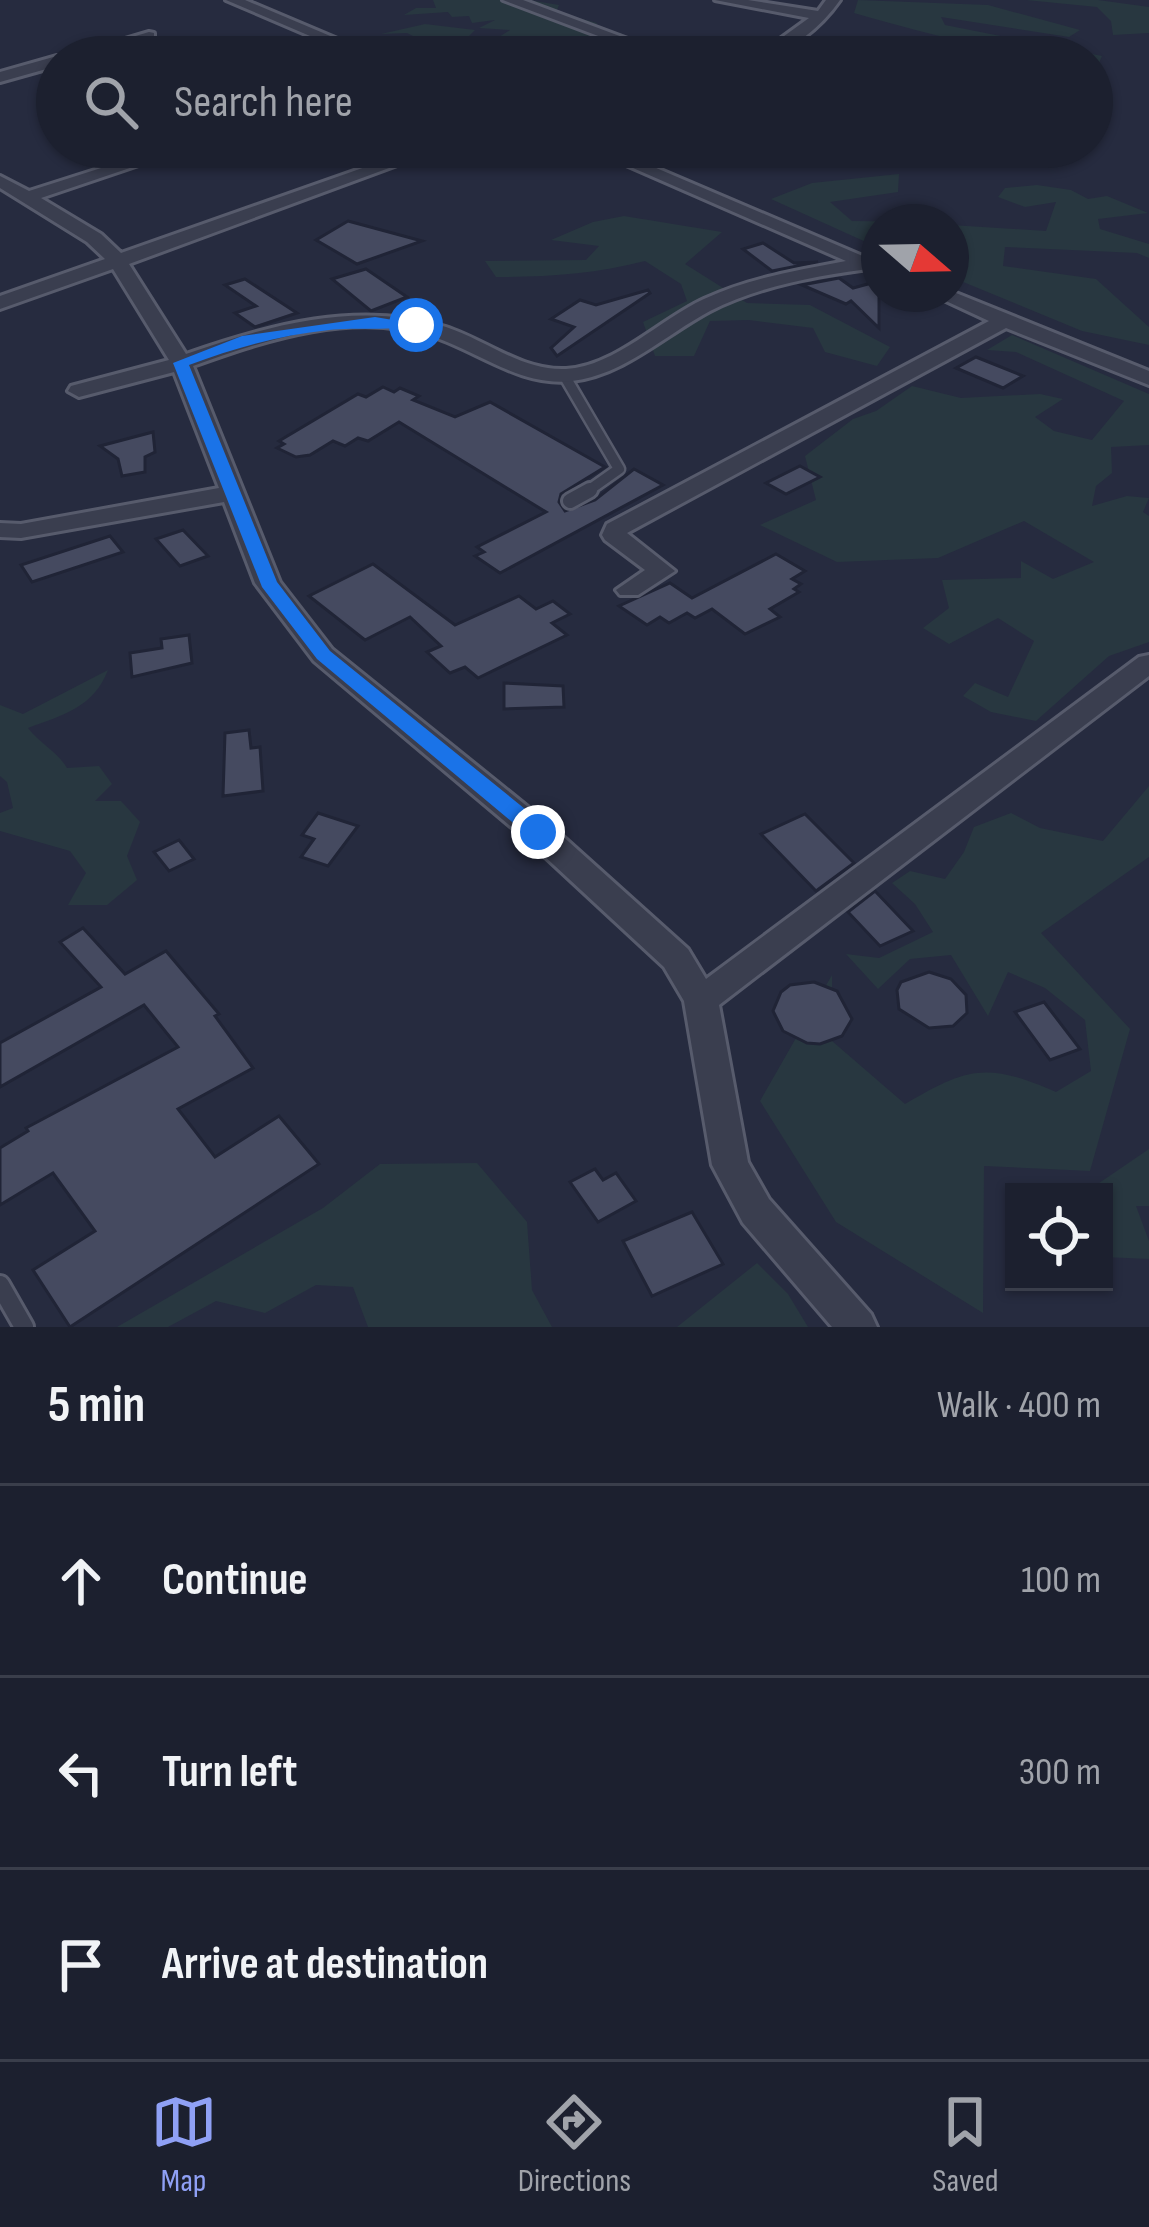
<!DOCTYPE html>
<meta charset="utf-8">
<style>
:root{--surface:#1c202f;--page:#292d3b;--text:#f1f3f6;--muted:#a0a3aa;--line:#3a3e4b;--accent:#8fa0f5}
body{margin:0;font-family:"Sofia Sans Condensed",sans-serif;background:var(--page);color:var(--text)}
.controls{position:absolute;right:36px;bottom:36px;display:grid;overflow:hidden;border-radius:0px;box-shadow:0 3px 9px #0004}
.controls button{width:108px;height:108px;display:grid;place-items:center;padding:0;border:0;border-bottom:3px solid var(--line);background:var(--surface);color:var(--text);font:60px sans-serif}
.compass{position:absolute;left:861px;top:204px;width:108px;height:108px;border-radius:50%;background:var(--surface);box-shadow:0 3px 9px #0004;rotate:110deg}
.stop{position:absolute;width:36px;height:36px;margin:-27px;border:9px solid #1a73e8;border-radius:50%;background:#fff}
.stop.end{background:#1a73e8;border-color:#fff;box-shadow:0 3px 12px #0008}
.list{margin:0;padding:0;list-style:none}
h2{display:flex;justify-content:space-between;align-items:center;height:156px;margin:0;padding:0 48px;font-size:51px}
h2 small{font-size:39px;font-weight:400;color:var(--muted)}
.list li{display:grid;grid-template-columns:78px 1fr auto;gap:36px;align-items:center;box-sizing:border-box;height:192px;padding:0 48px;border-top:3px solid var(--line)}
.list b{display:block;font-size:45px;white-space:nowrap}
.list em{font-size:39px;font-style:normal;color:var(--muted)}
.icon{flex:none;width:66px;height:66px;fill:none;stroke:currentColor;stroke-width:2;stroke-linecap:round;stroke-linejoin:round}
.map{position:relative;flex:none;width:1149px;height:1327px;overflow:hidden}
.search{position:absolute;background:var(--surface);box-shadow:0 3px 9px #0004;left:36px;right:36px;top:36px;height:132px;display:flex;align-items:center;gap:30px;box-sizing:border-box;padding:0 42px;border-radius:66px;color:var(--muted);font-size:45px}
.sheet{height:732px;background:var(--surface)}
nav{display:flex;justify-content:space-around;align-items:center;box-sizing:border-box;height:168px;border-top:3px solid var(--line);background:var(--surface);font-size:33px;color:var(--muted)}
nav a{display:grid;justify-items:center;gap:6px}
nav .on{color:var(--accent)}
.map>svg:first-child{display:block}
</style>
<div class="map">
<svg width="1149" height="1327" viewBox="0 0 1149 1327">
<rect width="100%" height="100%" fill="#262b3f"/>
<g fill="#283740">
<path d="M433 0H529L559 5 556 12 597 23 592 35 597 40 654 57C622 57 582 30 553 44L596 52 589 57 484 56 495 47 508 44 499 37 510 30 479 28 495 20 472 23 469 16 452 17 448 12 404 15 416 8H436Z"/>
<path d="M858 0 988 5 1080 30 1069 37 941 17 945 25 1102 56 1094 74 1092 57C1012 57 931 35 854 13Z"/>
<polygon points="1026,0 1098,0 1149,7 1149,33 1113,35 1111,21 1097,7"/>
<polygon points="425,24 475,30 467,38 459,37 461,46 439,53 385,54 380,48 423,50 429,44 407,33 381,34"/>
<polygon points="899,174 898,192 830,202 852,221 931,222 879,222 879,248 771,199 812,183"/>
<polygon points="1037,185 1071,190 1088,199 1107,196 1148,213 1098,219 1100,229 1149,244 1149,258 1137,253 1005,247 1003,266 1096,279 1149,327 1149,345 1082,331 951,277 951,225 1046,231 1056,202 1025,207 998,197 1005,188"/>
<path d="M624 216 722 232 685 264 747 303 810 305 890 347 877 366 825 352 813 328 749 320 710 321 694 356H655L643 322 687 301 681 284 645 261C595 274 548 277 496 277L485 261 586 260 599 246 551 240 593 222Z"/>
<polygon points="1012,335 1149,394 1149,445 1111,447 1112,473 1096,486 1092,506 1127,496 1149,498 1143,512 1149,516 1149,642 1109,656 1036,721 991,712 963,696 975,683 1008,697 1034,641 998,618 949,644 923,628 949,608 942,580 1021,578 1021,561 1053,579 1094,562 1024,521 938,558 837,562 760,525 816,500 805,456 853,419 876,411 912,386 961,398 1040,394 1063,399 1035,417 1054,431 1092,440 1124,401 1016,352 987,350"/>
<path d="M108 670C94 707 63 715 28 728 40 744 57 751 67 768L99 766 112 784 95 801H121L140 822 127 856 137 880 107 905H68L86 873 70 851 0 831V813L13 808 7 782 0 776V705L23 714Z"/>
<path d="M1149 786V857L1041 933 1130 1029 1090 1171 984 1166 983 1313 836 1222 760 1101 832 975V1041L905 1104C968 1067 987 1062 1056 1092L1091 1071 1085 1020 1045 988 1008 972 988 1016 951 955 910 959 878 989 846 954 879 958 933 932 915 904 892 883 910 871 945 879 964 852 974 827 1011 813 1040 828 1103 841Z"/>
<polygon points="1149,1149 1149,1206 1136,1206 1149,1241 1149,1259 1104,1257 1104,1192 1086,1192"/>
<polygon points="477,1163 527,1222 532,1290 552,1327 368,1327 353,1287 316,1285 265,1313 216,1301 168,1327 117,1327 323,1208 380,1164"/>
<polygon points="757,1263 788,1294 808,1327 677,1327"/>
</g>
<g fill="#454a60" stroke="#202436" stroke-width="3">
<polygon points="348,221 422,241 357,264 316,240"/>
<polygon points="763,243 794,263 818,262 772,271 743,249"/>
<polygon points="366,269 407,297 371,311 332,279"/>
<polygon points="839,278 853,288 879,281 879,328 851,301 846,304 802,285"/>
<polygon points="245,279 297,313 255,327 235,313 256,306 225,285"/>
<polygon points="648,290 650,293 557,356 551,348 574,327 551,319 580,300 596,305"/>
<polygon points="976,357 1023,376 1003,388 956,368"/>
<polygon points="383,387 394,392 400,388 419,396 413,400 455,417 490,402 605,467 561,494 559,502 565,511 595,500 634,469 663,485 500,573 475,556 484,552 477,547 546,512 399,422 368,441 358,438 345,446 333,441 310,455 296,457 277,448 284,444 279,441 358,394 366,397"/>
<polygon points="153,432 155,452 145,457 145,472 122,476 118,459 100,446"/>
<polygon points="800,466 820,477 786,494 766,483"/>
<polygon points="183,530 208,556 180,566 156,539"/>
<polygon points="110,536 123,552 32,582 21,565"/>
<polygon points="776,554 805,571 792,579 801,584 794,589 799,592 770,609 780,617 745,634 712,609 695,618 687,613 669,623 660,617 647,625 619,606 670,583 692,598"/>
<polygon points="373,564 455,625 519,596 536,609 553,601 570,614 552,623 567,635 478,678 465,667 450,673 427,652 441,646 410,617 365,640 309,596"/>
<polygon points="189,635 192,663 132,677 130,653 162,648 161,639"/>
<polygon points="504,683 563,686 564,707 504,709"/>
<polygon points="249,730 251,748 260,747 263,791 223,796 225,733"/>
<polygon points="318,813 358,826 328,866 301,857 314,839 302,835"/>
<polygon points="805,814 854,863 816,891 761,834"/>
<polygon points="179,840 194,859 169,871 154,852"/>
<polygon points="875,891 913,931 880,946 848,912"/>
<polygon points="83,928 125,974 166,951 219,1014 215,1016 253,1068 178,1109 215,1157 279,1116 319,1164 70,1327 33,1270 95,1231 53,1173 0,1205 0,1148 28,1131 26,1128 178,1047 144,1005 0,1087 0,1043 101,987 60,942"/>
<polygon points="929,972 951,979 966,995 967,1013 953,1026 929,1028 899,1009 897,990 901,982"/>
<polygon points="814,982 837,991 852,1019 842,1036 820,1044 807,1043 783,1031 773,1011 781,992 790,985"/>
<polygon points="1044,1002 1080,1049 1050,1060 1015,1012"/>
<polygon points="595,1169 603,1180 616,1173 636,1201 598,1222 570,1182"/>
<polygon points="692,1212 723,1264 652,1296 623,1241"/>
</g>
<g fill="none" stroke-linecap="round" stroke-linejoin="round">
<g stroke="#575b6c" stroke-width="15">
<polyline id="lane-far2" points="564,375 619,469 585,493"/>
</g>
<g stroke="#575b6c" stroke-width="20">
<polyline id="lane-far1" points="570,501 590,490"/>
</g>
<g stroke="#575b6c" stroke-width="24">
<polyline id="lane" points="0,1285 24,1327"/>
</g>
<g stroke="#575b6c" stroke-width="6">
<g id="street">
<polygon points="226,0 245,0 380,57 359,57"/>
<polygon points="503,0 523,0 676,57 654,57"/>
<path d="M715 0H748L818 11 826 0H840C822 26 787 57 755 57L809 18Z"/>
<polygon points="149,32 154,33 154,39 90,57 65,57"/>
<polygon points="57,56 57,66 0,82 0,72"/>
<path d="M167 147H192L41 198 101 234 121 253 422 147H446L129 264 186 354C269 325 358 300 446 327 486 340 522 371 566 369 616 366 660 319 704 299 749 278 798 270 846 261L585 147H607L879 263 877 268C821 275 761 285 710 311 665 335 624 375 572 381 521 387 479 352 434 337 355 310 268 339 193 366L280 582 332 649 549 824 688 949 706 979 1139 657 1149 655V676L719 1005 748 1162 769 1199 871 1314 877 1327H832L743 1223 712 1165 684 1001 664 967 527 840 314 661 255 583 224 502 21 538 0 537V523L21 524 219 488 174 372 79 397 68 391 71 386 169 360 113 269 0 309V296L105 259 87 242 0 188V176L29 191Z"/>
<polygon points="951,291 1149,371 1149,385 1006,328 627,533 675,571 638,595 620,595 616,590 645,570 605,540 602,535 607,524 989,321 931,294"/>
</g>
</g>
<use href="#lane-far2" stroke="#3a3e4f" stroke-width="10"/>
<use href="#lane-far1" stroke="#3a3e4f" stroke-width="14"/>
<use href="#lane" stroke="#3a3e4f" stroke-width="18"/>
<use href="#street" fill="#3a3e4f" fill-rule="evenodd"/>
</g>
<path fill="#1a73e8" d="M375 317 423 325C412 331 350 327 329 330 280 335 235 348 189 365L277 582 330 651 546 826V837H530L317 659 262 587 173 363 242 336Z"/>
</svg>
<div class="controls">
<button><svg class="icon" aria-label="locate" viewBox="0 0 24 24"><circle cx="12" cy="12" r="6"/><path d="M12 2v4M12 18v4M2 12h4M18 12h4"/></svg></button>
</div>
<svg class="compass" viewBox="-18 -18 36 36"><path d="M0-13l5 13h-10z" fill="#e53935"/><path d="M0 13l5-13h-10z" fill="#a0a3aa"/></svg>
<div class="stop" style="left:416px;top:325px"></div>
<div class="stop end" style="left:538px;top:832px"></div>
<div class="search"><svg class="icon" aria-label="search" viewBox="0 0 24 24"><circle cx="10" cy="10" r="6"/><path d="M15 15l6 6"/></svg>Search here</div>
</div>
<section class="sheet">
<h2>5 min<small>Walk · 400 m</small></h2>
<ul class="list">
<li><svg class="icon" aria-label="ahead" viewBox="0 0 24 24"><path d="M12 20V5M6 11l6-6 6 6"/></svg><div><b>Continue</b></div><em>100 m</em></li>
<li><svg class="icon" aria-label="left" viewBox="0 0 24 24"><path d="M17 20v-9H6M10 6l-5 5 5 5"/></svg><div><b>Turn left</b></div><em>300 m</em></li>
<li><svg class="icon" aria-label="arrive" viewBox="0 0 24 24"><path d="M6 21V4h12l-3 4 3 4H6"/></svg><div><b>Arrive at destination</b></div></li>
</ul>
</section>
<nav>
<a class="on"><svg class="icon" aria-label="map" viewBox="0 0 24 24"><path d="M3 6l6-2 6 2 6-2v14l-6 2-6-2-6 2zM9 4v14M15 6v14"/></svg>Map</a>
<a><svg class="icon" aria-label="directions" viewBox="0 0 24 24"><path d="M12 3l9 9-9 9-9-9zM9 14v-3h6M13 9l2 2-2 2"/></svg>Directions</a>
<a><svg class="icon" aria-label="saved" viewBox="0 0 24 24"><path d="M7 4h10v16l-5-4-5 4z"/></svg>Saved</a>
</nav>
